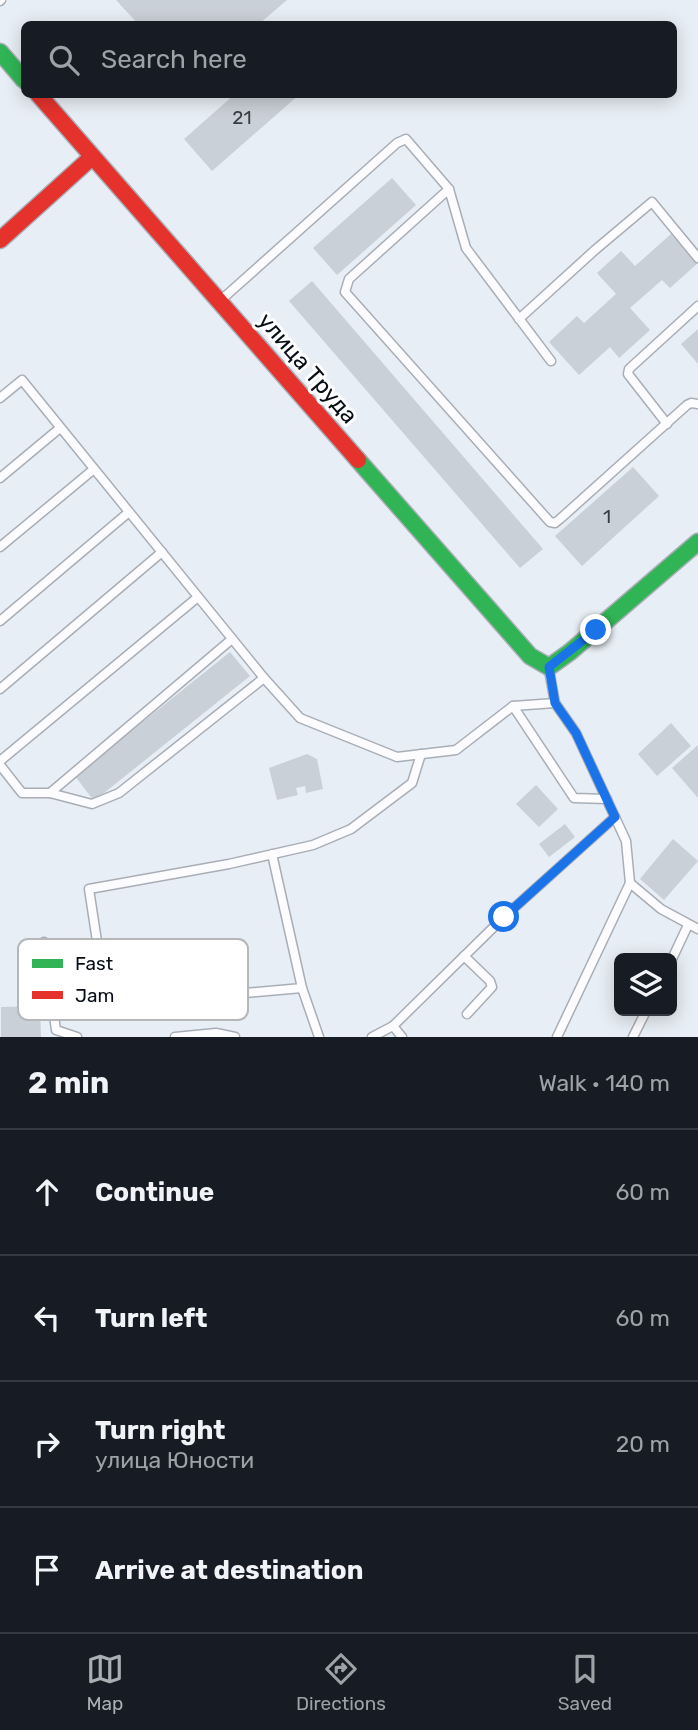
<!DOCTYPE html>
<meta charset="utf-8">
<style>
:root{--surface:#171b24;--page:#242831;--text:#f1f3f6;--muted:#9ea1a6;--line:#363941;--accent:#abafb4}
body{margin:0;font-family:Rubik,sans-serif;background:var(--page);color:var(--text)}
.controls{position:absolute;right:21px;bottom:21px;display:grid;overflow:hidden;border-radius:10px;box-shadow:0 4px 18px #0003}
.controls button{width:63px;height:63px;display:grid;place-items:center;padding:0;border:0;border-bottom:2px solid var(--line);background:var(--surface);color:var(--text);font:35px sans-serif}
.stop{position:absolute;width:21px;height:21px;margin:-16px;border:5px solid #1a73e8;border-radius:50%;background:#fff}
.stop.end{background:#1a73e8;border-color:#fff;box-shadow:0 2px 7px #0008}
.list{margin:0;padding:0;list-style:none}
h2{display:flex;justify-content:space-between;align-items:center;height:91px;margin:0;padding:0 28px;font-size:30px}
h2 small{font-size:23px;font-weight:400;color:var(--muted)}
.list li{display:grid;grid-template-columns:46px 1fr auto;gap:21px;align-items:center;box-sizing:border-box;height:126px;padding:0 28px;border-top:2px solid var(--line)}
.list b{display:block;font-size:26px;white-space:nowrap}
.list p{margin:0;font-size:23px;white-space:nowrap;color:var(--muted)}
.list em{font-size:23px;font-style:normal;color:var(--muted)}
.icon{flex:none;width:38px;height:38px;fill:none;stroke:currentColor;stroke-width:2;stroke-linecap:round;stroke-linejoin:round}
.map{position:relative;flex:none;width:698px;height:1037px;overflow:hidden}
.search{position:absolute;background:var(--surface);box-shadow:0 4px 18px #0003;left:21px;right:21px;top:21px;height:77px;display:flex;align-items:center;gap:18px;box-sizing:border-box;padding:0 24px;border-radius:10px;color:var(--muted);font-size:26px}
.sheet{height:595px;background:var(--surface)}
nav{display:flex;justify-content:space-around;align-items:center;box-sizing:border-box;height:98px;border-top:2px solid var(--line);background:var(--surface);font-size:19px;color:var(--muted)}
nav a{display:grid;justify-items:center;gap:4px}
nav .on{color:var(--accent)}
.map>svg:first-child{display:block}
</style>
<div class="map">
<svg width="698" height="1037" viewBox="0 0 698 1037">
<rect width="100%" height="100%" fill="#e8eef5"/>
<g fill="#cad0d7">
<polygon points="116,0 287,0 259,24 138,24"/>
<polygon points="235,94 300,94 212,171 184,139"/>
<polygon points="392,178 416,205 337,275 313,248"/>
<polygon points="671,234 698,263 670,288 662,280 630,308 650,330 619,358 610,347 579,375 549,342 577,316 584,323 616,294 597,273 621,251 635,266"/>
<polygon points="312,281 543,549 520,568 289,301"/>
<polygon points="698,329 698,364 681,344"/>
<polygon points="633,467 659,496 582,566 555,536"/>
<polygon points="230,652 250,676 94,801 75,776"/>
<polygon points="671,723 691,746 657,776 638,754"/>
<polygon points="698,745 698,798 672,768"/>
<polygon points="307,754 317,759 323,789 306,793 305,786 296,788 298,795 277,800 269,768"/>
<polygon points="536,785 558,809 539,827 516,804"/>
<polygon points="565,824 575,837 549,857 539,844"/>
<polygon points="673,839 698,861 664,900 640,879"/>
<polygon points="40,1006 41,1037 1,1037 1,1007"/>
</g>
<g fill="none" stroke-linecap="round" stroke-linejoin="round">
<g stroke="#a9aeb6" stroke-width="11">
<g id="lane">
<polyline points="0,1 1,0"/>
<polyline points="449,189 349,279 345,292 550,522 555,523 560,519 687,405 691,403 698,404"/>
<polyline points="221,300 397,143 406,139 449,189 466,248 551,361"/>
<polyline points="519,319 595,250 652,202 698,258"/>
<polyline points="0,398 22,380 264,678 300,718 397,757 456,750 513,706 555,703 549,670"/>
<polyline points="667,424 628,374 629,369 698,306"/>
<polyline points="0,478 60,428"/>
<polyline points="0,547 94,469"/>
<polyline points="0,621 129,512"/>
<polyline points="0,689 162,552"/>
<polyline points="555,703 576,733 626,841 630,883 557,1037"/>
<polyline points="513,706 574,798 607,799"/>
<polyline points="0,761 198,597"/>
<polyline points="0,765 22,793 50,793 92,804 119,793 264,678"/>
<polyline points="50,793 232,639"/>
<polyline points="272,854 302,988 131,1003 115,997 104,987 89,889 229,864 313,845 351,829 412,783 421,754"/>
<polyline points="630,883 661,909 698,929"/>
<polyline points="44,942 56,1030 77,1037"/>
<polyline points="464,956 490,981 492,987 467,1014"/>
<polyline points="672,959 688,925"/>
<polyline points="302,988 319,1037"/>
<polyline points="393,1026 402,1037"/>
<polyline points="175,1037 216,1033 235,1037"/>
<polyline points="372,1037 393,1026 504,917 615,817"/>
<polyline points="633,1037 646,1011"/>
</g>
</g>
<g stroke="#a9aeb6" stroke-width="19">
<g id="fast">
<polyline points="0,52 24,80"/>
<polyline points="358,460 530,656 549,667 570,652 698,542"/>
</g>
</g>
<g stroke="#a9aeb6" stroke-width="19">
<g id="jam">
<polyline points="38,94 358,460"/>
<polyline points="0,240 92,157"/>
</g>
</g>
<use href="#lane" stroke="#fcfcfe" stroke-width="8"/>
<use href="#fast" stroke="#30b455" stroke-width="16"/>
<use href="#jam" stroke="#e5322d" stroke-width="16"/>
</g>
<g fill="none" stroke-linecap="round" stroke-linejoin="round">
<polyline stroke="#1a73e8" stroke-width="9" points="504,917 615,817 576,733 555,703 549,667 596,630"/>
</g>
<g text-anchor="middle" stroke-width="6" stroke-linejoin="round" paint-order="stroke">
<g font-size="19" fill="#383e46">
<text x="242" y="124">21</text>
<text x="607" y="523">1</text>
</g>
<g font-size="23" fill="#080e16" stroke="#fff">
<text transform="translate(308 368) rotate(49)" y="8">улица Труда</text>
</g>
</g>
<rect x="18" y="939" width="230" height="81" rx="10" fill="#fff" stroke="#b5b7b9" stroke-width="2"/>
<rect x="32" y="959" width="31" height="9" fill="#30b455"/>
<rect x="32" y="991" width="31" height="8" fill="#e5322d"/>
<g font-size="19" fill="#080e16">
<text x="75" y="970">Fast</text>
<text x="75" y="1002">Jam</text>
</g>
</svg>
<div class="controls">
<button><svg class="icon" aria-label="layers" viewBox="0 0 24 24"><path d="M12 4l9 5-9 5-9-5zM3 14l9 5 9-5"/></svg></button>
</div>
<div class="stop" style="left:504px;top:917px"></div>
<div class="stop end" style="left:596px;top:630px"></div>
<div class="search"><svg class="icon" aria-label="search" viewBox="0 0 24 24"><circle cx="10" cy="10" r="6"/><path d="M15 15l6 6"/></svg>Search here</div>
</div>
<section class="sheet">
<h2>2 min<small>Walk · 140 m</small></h2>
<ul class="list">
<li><svg class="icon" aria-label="ahead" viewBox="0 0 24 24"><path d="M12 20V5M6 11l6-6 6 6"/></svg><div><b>Continue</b></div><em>60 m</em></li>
<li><svg class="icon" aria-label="left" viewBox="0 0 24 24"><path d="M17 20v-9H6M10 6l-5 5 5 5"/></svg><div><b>Turn left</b></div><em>60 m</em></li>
<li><svg class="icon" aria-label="right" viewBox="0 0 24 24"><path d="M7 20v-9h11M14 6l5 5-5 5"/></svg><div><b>Turn right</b><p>улица Юности</p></div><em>20 m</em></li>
<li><svg class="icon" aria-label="arrive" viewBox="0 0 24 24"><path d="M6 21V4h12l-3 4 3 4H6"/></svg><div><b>Arrive at destination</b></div></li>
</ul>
</section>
<nav>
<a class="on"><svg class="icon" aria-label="map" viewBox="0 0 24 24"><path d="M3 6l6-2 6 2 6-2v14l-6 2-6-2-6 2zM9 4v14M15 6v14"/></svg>Map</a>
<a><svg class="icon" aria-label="directions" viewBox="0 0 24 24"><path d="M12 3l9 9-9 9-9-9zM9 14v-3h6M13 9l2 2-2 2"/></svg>Directions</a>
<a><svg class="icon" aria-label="saved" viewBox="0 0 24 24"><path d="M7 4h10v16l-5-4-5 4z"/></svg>Saved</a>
</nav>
